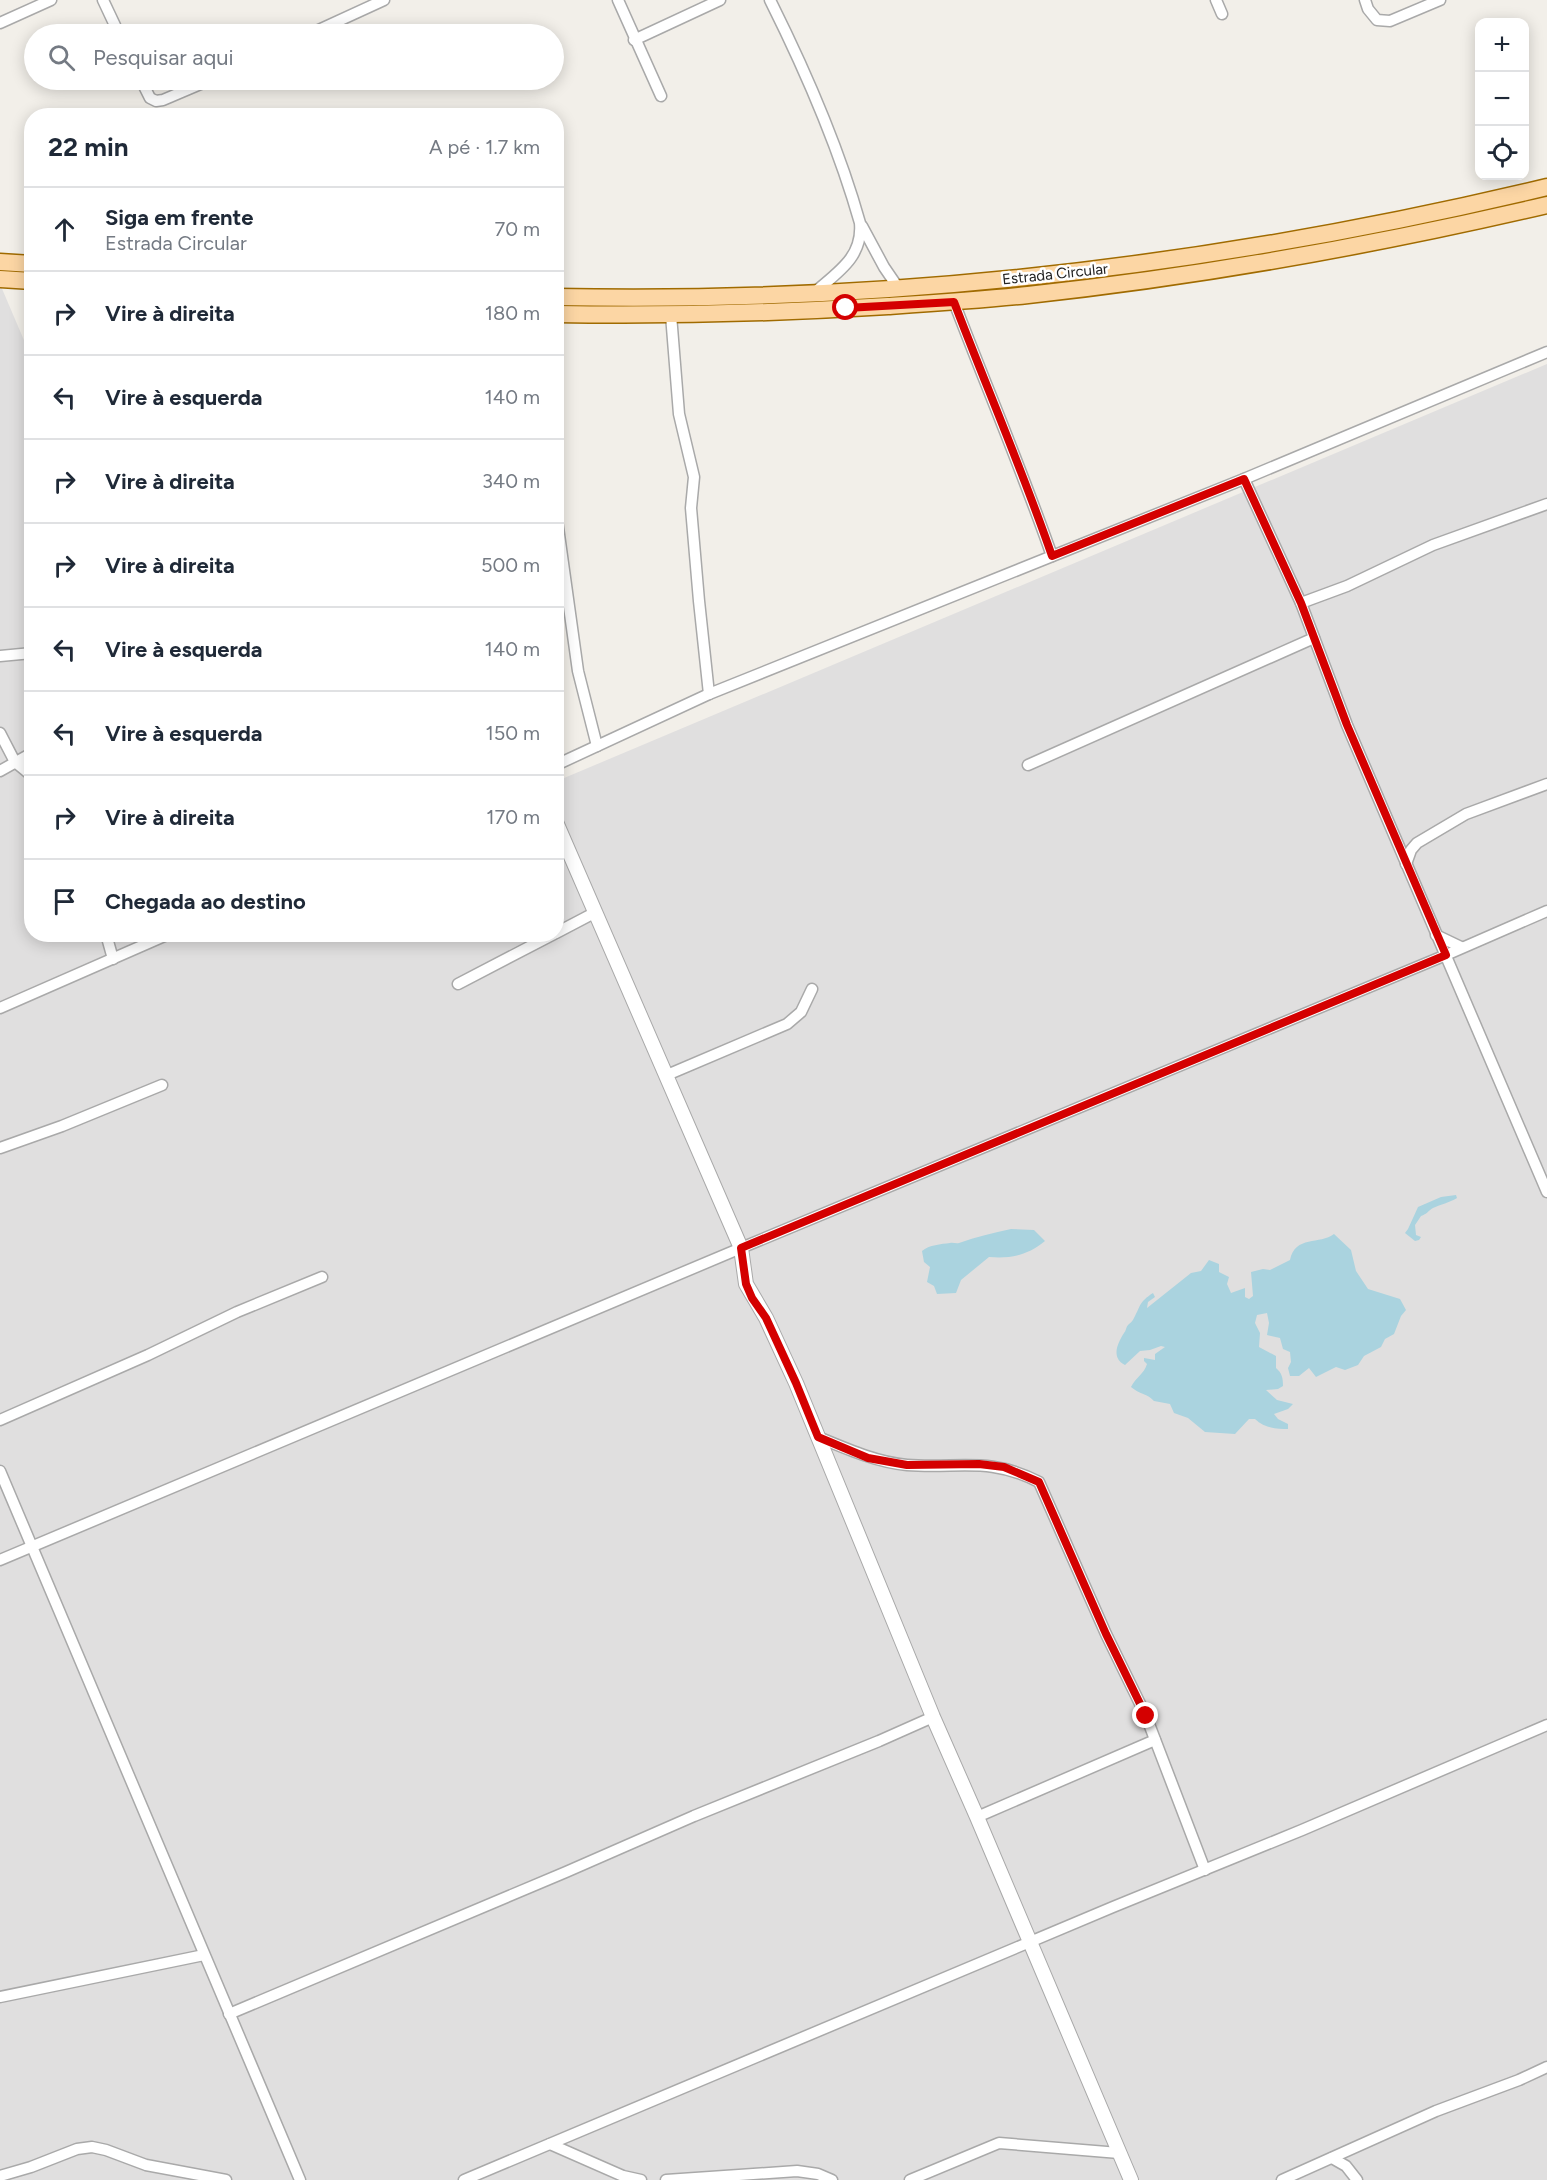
<!DOCTYPE html>
<html lang="pt">
<meta charset="utf-8">
<style>
:root{--surface:#fff;--page:#f2f2f3;--text:#1f2937;--muted:#747a83;--line:#e0e1e3}
body{margin:0;font-family:Figtree,sans-serif;background:var(--page);color:var(--text)}
.controls{position:absolute;right:18px;top:18px;display:grid;overflow:hidden;border-radius:12px;box-shadow:0 3px 15px #0003}
.controls button{width:54px;height:54px;display:grid;place-items:center;padding:0;border:0;border-bottom:2px solid var(--line);background:var(--surface);color:var(--text);font:30px sans-serif}
.stop{position:absolute;width:18px;height:18px;margin:-14px;border:4px solid #d40000;border-radius:50%;background:#fff}
.stop.end{background:#d40000;border-color:#fff;box-shadow:0 2px 6px #0008}
.list{margin:0;padding:0;list-style:none}
h2{display:flex;justify-content:space-between;align-items:center;height:78px;margin:0;padding:0 24px;font-size:26px}
h2 small{font-size:20px;font-weight:400;color:var(--muted)}
.list li{display:grid;grid-template-columns:39px 1fr auto;gap:18px;align-items:center;box-sizing:border-box;height:84px;padding:0 24px;border-top:2px solid var(--line)}
.list b{display:block;font-size:22px;white-space:nowrap}
.list p{margin:0;font-size:20px;white-space:nowrap;color:var(--muted)}
.list em{font-size:20px;font-style:normal;color:var(--muted)}
.icon{flex:none;width:33px;height:33px;fill:none;stroke:currentColor;stroke-width:2;stroke-linecap:round;stroke-linejoin:round}
.map{position:relative;flex:none;width:1547px;height:2180px;overflow:hidden}
.search{position:absolute;background:var(--surface);box-shadow:0 3px 15px #0003;left:24px;top:24px;width:540px;height:66px;display:flex;align-items:center;gap:15px;box-sizing:border-box;padding:0 21px;border-radius:33px;color:var(--muted);font-size:22px}
.panel{position:absolute;background:var(--surface);box-shadow:0 3px 15px #0003;left:24px;top:108px;width:540px;height:834px;border-radius:24px}
.map>svg:first-child{display:block}
</style>
<div class="map">
<svg width="1547" height="2180" viewBox="0 0 1547 2180">
<rect width="100%" height="100%" fill="#f2efe9"/>
<polygon fill="#e0dfdf" points="0,284 32,359 32,934 556,934 557,781 1547,364 1547,2180 0,2180"/>
<g fill="#aad3df">
<path d="M1456 1195 1457 1198C1449 1203 1441 1204 1433 1208 1428 1211 1427 1214 1421 1216L1415 1225 1416 1235 1421 1237 1419 1240 1415 1241 1405 1233 1408 1229 1418 1207 1441 1197Z"/>
<path d="M1011 1229 1034 1230 1045 1241C1028 1255 1011 1259 989 1257L961 1280 956 1293 937 1294 934 1286 927 1282 930 1267 924 1262 922 1251C929 1245 941 1244 950 1243 953 1242 956 1244 959 1243 976 1237 993 1233 1011 1229Z"/>
<path d="M1334 1234 1351 1250 1356 1271 1368 1289 1400 1299 1406 1310 1401 1316 1394 1334 1385 1339 1381 1347 1364 1356 1358 1365 1345 1370 1336 1367 1316 1377 1309 1368 1299 1376H1290L1288 1368 1291 1362 1290 1352 1283 1349 1280 1338 1267 1335 1269 1323 1267 1313 1257 1315 1255 1323 1260 1333 1259 1347 1276 1356V1368C1282 1373 1283 1378 1283 1386L1278 1389 1266 1390 1277 1400 1293 1404 1288 1409 1274 1414 1278 1419 1288 1424V1429C1277 1429 1264 1428 1255 1419H1249L1235 1434 1205 1432 1188 1418 1174 1413 1170 1404 1154 1401C1148 1394 1139 1394 1131 1387 1136 1377 1144 1374 1147 1364L1144 1361V1358L1155 1360V1354L1165 1347 1161 1346 1150 1350 1140 1351 1125 1365C1111 1358 1117 1344 1124 1333 1126 1331 1126 1327 1128 1325 1130 1323 1133 1321 1134 1318 1141 1305 1139 1302 1153 1293L1155 1297 1148 1302 1147 1308 1191 1273 1201 1271 1209 1260 1219 1264V1272L1229 1277 1227 1284 1231 1293 1245 1288V1297L1249 1299 1253 1296 1251 1272 1263 1269 1270 1270 1290 1260C1295 1235 1320 1245 1334 1234Z"/>
</g>
<g fill="none" stroke-linecap="round" stroke-linejoin="round">
<g stroke="#a9a9a9" stroke-width="13">
<g id="minor">
<polyline points="103,0 119,34"/>
<polyline points="618,0 661,96"/>
<path d="M770 0C806 72 838 145 860 223 863 257 838 272 815 292"/>
<polyline points="1216,0 1222,14"/>
<polyline points="1365,0 1368,9 1377,20 1390,21 1440,0"/>
<polyline points="0,23 51,0"/>
<polyline points="310,34 384,0"/>
<polyline points="634,40 720,0"/>
<polyline points="141,80 150,98 156,101 163,100 210,80"/>
<polyline points="862,226 884,267 899,289"/>
<path d="M954 302C986 386 1022 470 1052 556"/>
<polyline points="671,315 679,414 694,477 691,508 699,601 709,694"/>
<polyline points="1244,479 1301,603 1347,725 1547,1192"/>
<polyline points="556,513 578,671 597,746"/>
<polyline points="1301,603 1347,586 1433,545 1547,504"/>
<polyline points="0,656 32,653"/>
<polyline points="0,733 15,762 32,776"/>
<polyline points="556,765 709,694 1244,479 1547,352"/>
<polyline points="1028,765 1314,638"/>
<polyline points="0,771 32,753"/>
<polyline points="1406,864 1411,850 1417,843 1466,814 1547,784"/>
<polyline points="556,933 596,912"/>
<polyline points="106,934 113,959"/>
<polyline points="1436,935 1461,947"/>
<polyline points="458,984 554,934"/>
<polyline points="0,1008 169,934"/>
<polyline points="667,1075 787,1024 801,1012 812,989"/>
<polyline points="0,1148 62,1126 162,1085"/>
<polyline points="0,1420 148,1355 237,1312 322,1277"/>
<path d="M818 1437C847 1449 876 1462 907 1465 959 1469 989 1456 1039 1482L1106 1634 1146 1716 1205 1870"/>
<polyline points="0,1471 300,2180"/>
<polyline points="0,1560 741,1248 1446,955 1547,911"/>
<polyline points="977,1817 1155,1740"/>
<polyline points="0,1997 204,1955"/>
<polyline points="229,2014 566,1872 694,1816 879,1741 933,1717"/>
<polyline points="550,2144 623,2176 641,2180"/>
<polyline points="1332,2158 1346,2166 1357,2180"/>
<polyline points="0,2176 31,2167 77,2149 92,2147 106,2150 146,2165 226,2180"/>
<polyline points="464,2180 1113,1907 1302,1830 1547,1725"/>
<polyline points="666,2180 797,2171 818,2174 832,2180"/>
<polyline points="910,2180 999,2143 1119,2153"/>
<polyline points="1282,2180 1436,2111 1519,2080 1547,2067"/>
</g>
</g>
<g stroke="#a9a9a9" stroke-width="16">
<polyline id="tertiary" points="556,822 741,1248 746,1284 766,1318 796,1383 933,1717 977,1817 1131,2180"/>
</g>
<g stroke="#a06b00" stroke-width="19">
<g id="primary">
<polyline points="0,262 32,264"/>
<polyline points="0,279 32,281"/>
<path d="M556 297C890 304 1223 265 1547 187"/>
<path d="M556 314C667 316 777 313 888 306 934 303 981 300 1028 295 1202 276 1376 245 1547 205"/>
</g>
</g>
<use href="#minor" stroke="#fff" stroke-width="10"/>
<use href="#tertiary" stroke="#fff" stroke-width="14"/>
<use href="#primary" stroke="#fcd6a4" stroke-width="16"/>
</g>
<g fill="none" stroke-linecap="round" stroke-linejoin="round">
<path stroke="#d40000" stroke-width="8" d="M846 308 954 302C986 386 1022 469 1052 556L1244 479 1301 603 1347 725 1446 955 741 1248 746 1284 752 1298 766 1318 796 1383 818 1437 868 1458 907 1465 979 1464 1004 1467 1039 1482 1106 1634 1146 1716"/>
</g>
<g text-anchor="middle" stroke-width="5" stroke-linejoin="round" paint-order="stroke">
<g font-size="15" fill="#222" stroke="#fff">
<text transform="translate(1055 274) rotate(-6)" y="5">Estrada Circular</text>
</g>
</g>
</svg>
<div class="controls">
<button>+</button>
<button>−</button>
<button><svg class="icon" aria-label="locate" viewBox="0 0 24 24"><circle cx="12" cy="12" r="6"/><path d="M12 2v4M12 18v4M2 12h4M18 12h4"/></svg></button>
</div>
<div class="stop" style="left:846px;top:308px"></div>
<div class="stop end" style="left:1146px;top:1716px"></div>
<div class="search"><svg class="icon" aria-label="search" viewBox="0 0 24 24"><circle cx="10" cy="10" r="6"/><path d="M15 15l6 6"/></svg>Pesquisar aqui</div>
<section class="panel">
<h2>22 min<small>A pé · 1.7 km</small></h2>
<ul class="list">
<li><svg class="icon" aria-label="ahead" viewBox="0 0 24 24"><path d="M12 20V5M6 11l6-6 6 6"/></svg><div><b>Siga em frente</b><p>Estrada Circular</p></div><em>70 m</em></li>
<li><svg class="icon" aria-label="right" viewBox="0 0 24 24"><path d="M7 20v-9h11M14 6l5 5-5 5"/></svg><div><b>Vire à direita</b></div><em>180 m</em></li>
<li><svg class="icon" aria-label="left" viewBox="0 0 24 24"><path d="M17 20v-9H6M10 6l-5 5 5 5"/></svg><div><b>Vire à esquerda</b></div><em>140 m</em></li>
<li><svg class="icon" aria-label="right" viewBox="0 0 24 24"><path d="M7 20v-9h11M14 6l5 5-5 5"/></svg><div><b>Vire à direita</b></div><em>340 m</em></li>
<li><svg class="icon" aria-label="right" viewBox="0 0 24 24"><path d="M7 20v-9h11M14 6l5 5-5 5"/></svg><div><b>Vire à direita</b></div><em>500 m</em></li>
<li><svg class="icon" aria-label="left" viewBox="0 0 24 24"><path d="M17 20v-9H6M10 6l-5 5 5 5"/></svg><div><b>Vire à esquerda</b></div><em>140 m</em></li>
<li><svg class="icon" aria-label="left" viewBox="0 0 24 24"><path d="M17 20v-9H6M10 6l-5 5 5 5"/></svg><div><b>Vire à esquerda</b></div><em>150 m</em></li>
<li><svg class="icon" aria-label="right" viewBox="0 0 24 24"><path d="M7 20v-9h11M14 6l5 5-5 5"/></svg><div><b>Vire à direita</b></div><em>170 m</em></li>
<li><svg class="icon" aria-label="arrive" viewBox="0 0 24 24"><path d="M6 21V4h12l-3 4 3 4H6"/></svg><div><b>Chegada ao destino</b></div></li>
</ul>
</section>
</div>
